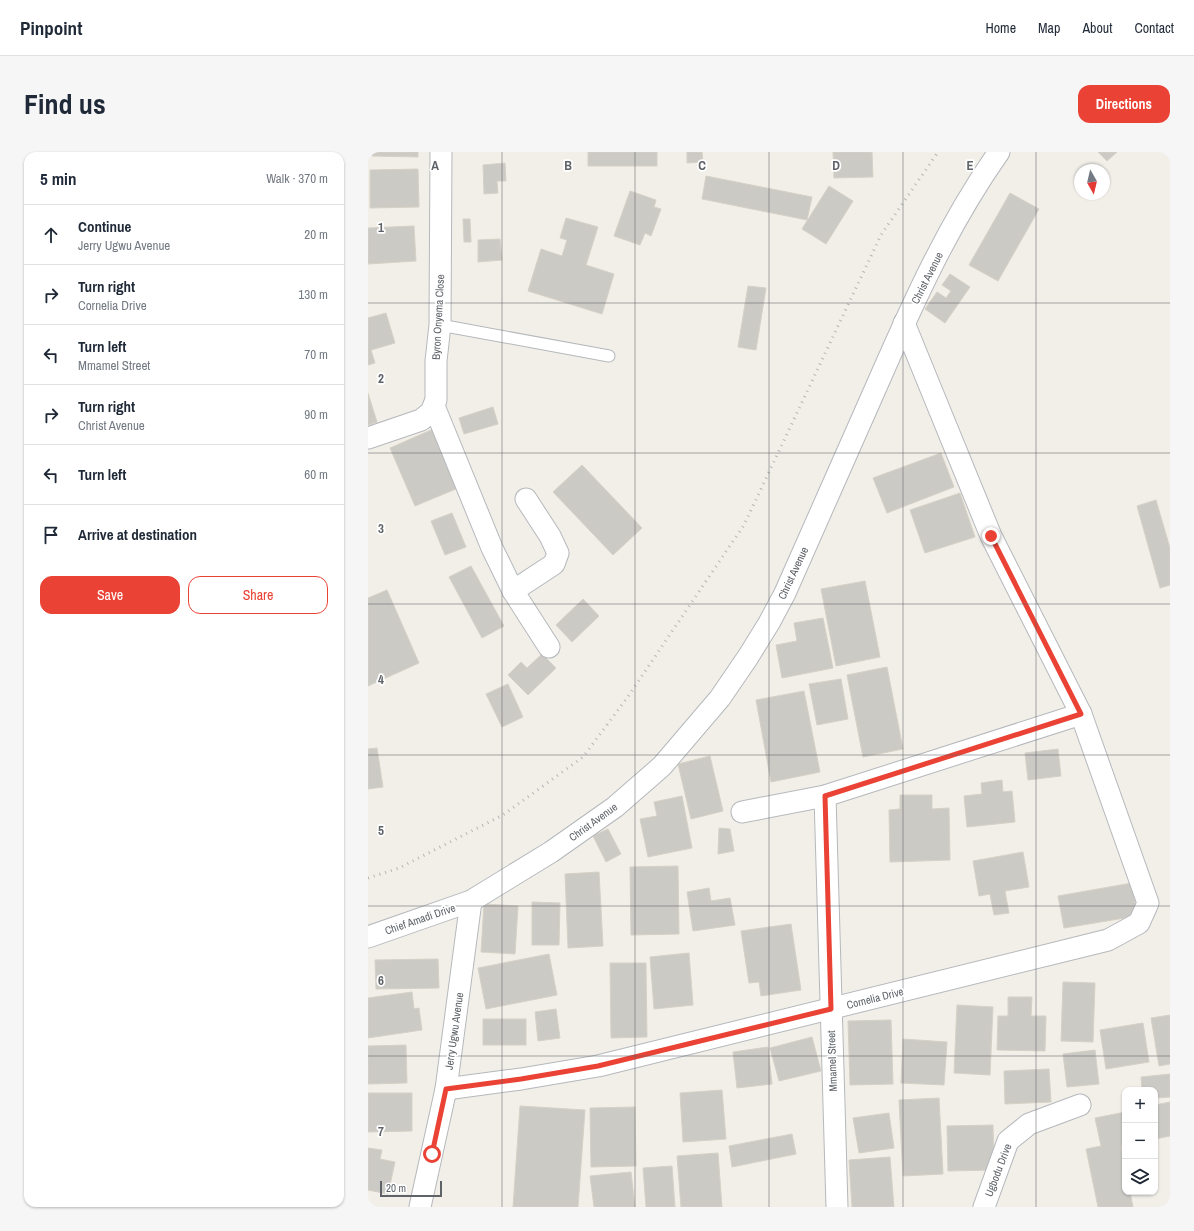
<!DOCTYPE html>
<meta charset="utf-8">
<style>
:root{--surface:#fff;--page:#f6f6f7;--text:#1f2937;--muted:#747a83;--line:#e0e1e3;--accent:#ea4335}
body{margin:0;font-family:"Archivo Narrow",sans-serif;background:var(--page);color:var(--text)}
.controls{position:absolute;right:12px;bottom:12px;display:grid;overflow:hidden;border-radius:8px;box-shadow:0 1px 3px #0004}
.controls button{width:36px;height:36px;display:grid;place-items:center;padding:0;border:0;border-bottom:1px solid var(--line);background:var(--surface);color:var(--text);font:20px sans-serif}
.compass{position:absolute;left:706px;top:12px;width:36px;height:36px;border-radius:50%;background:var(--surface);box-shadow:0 1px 3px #0004;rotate:172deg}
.scale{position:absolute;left:12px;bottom:10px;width:62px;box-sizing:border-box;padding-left:4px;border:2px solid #5f6368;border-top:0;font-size:11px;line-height:14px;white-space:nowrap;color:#5f6368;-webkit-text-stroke:3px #fff;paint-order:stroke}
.stop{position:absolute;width:12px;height:12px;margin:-9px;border:3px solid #ea4335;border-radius:50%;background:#fff}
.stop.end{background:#ea4335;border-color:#fff;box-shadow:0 1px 4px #0008}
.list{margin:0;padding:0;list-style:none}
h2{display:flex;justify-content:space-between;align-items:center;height:52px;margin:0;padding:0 16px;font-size:17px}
h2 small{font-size:13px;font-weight:400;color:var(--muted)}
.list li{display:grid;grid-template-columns:26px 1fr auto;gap:12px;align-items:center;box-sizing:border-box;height:60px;padding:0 16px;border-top:1px solid var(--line)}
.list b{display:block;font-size:15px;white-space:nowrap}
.list p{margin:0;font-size:13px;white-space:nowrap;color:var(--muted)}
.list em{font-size:13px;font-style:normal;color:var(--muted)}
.actions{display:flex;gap:8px;padding:12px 16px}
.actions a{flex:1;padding:9px 0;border:1px solid var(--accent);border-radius:12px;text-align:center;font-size:14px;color:var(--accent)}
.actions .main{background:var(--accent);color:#fff}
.icon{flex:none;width:22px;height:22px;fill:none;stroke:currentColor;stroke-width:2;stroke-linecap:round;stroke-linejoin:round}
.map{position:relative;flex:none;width:802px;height:1055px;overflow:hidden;border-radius:12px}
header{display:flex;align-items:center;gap:24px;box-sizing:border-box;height:56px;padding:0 20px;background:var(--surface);border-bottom:1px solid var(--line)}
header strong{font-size:19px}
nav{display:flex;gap:22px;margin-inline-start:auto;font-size:14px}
.intro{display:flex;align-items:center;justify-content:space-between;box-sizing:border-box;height:96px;padding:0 24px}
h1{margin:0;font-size:28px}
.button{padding:10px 18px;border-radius:12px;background:var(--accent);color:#fff;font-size:14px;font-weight:700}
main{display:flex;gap:24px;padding:0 24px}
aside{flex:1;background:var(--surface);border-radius:12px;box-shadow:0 1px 3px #0004}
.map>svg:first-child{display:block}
</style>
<header>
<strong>Pinpoint</strong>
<nav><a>Home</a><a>Map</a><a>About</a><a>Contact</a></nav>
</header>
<div class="intro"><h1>Find us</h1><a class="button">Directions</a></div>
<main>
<aside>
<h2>5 min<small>Walk · 370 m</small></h2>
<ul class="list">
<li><svg class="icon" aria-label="ahead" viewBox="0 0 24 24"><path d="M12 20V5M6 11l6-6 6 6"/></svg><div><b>Continue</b><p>Jerry Ugwu Avenue</p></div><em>20 m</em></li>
<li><svg class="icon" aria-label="right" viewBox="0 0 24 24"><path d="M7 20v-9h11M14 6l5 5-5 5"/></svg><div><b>Turn right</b><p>Cornelia Drive</p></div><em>130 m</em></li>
<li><svg class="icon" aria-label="left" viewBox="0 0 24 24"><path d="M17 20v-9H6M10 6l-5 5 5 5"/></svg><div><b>Turn left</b><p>Mmamel Street</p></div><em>70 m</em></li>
<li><svg class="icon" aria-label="right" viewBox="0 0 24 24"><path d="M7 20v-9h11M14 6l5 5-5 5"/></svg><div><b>Turn right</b><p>Christ Avenue</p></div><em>90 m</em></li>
<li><svg class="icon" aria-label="left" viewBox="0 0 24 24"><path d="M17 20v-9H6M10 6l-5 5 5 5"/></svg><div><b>Turn left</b></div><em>60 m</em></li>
<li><svg class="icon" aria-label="arrive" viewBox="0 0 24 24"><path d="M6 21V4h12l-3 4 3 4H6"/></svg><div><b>Arrive at destination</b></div></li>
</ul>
<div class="actions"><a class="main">Save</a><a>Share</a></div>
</aside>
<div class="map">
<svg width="802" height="1055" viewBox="0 0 802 1055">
<rect width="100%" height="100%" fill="#f1efe8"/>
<g fill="#cccac5" stroke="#d6d1c6">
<polygon points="4,0 50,0 50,5 4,4"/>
<rect x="220" y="0" width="69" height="14"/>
<polygon points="319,0 334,0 335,10 319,11"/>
<polygon points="465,0 504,0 505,25 466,26"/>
<polygon points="730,0 749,0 739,9"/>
<polygon points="137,11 138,29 129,29 130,41 116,42 115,13"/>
<polygon points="50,17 51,55 2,56 2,18"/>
<polygon points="338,24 444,45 439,68 334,47"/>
<polygon points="461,34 485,49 458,92 434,77"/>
<polygon points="262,39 288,48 286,55 293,57 283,84 277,81 272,93 246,84"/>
<polygon points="642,41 671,57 630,129 601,113"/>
<polygon points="198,66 230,75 218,113 246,122 234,162 160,139 173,97 194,104 199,88 192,86"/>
<polygon points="95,67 102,67 103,90 96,90"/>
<polygon points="46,74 48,109 0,112 0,76"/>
<polygon points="132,87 134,108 110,110 110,88"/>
<polygon points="582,122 602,135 577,171 557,157 569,140 578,146 583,139 574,133"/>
<polygon points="380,134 398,136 388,198 370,195"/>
<polygon points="18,161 27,191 3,198 7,211 0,213 0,166"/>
<polygon points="0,241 9,270 0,273"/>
<polygon points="125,255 130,272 96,282 91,266"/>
<polygon points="70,275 95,334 47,354 22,296"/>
<polygon points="573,301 586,335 519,361 505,326"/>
<polygon points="214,313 274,376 245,403 185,340"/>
<polygon points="592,341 607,385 557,401 542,358"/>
<polygon points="788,348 802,396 802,433 792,436 769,354"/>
<polygon points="84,361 98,395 77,403 63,369"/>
<polygon points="103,414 136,474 114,486 81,425"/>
<polygon points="497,429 512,505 468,514 453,437"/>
<polygon points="19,438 51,511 0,534 0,446"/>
<polygon points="215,447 231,464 204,490 188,473"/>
<polygon points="455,466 465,516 414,526 408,493 429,489 426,471"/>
<polygon points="174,502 188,516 160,543 140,523 153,510 159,516"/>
<polygon points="519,515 535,597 495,605 479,523"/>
<polygon points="473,527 480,567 449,573 441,532"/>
<polygon points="140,532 155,565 134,575 118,542"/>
<polygon points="436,539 452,620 403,630 388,548"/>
<polygon points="9,596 15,635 0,637 0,597"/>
<polygon points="690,597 693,624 660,628 657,601"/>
<polygon points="342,604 355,659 323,667 310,612"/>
<polygon points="634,628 635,640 644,639 647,670 599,675 596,644 614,642 613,631"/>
<polygon points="532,643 564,643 564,657 581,656 582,708 522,710 521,658 532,657"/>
<polygon points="314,644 324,696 280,705 272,667 289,664 286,650"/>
<polygon points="351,676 362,677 366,699 350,702"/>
<polygon points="240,677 253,702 238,710 225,684"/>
<polygon points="655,700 661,735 637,739 641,761 626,763 622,742 611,744 605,709"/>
<polygon points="310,714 311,782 263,783 262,715"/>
<polygon points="231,720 235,794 200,796 197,722"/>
<polygon points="764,731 769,764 696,776 690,744"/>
<polygon points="341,736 343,749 362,746 367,773 325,779 319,740"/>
<polygon points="164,750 192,751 191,793 164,793"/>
<polygon points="116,752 150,754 147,802 113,800"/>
<polygon points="423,772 433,838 393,844 391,830 381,831 373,779"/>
<polygon points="321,801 325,853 286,857 282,805"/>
<polygon points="181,802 189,843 118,857 110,816"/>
<polygon points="70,807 71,836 8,837 7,808"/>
<polygon points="242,811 278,811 279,885 243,886"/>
<polygon points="695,830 727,831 725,890 693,889"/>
<polygon points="44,840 46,857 51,856 54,878 0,886 0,846"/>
<polygon points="640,845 664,845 663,864 678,864 677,899 629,898 630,864 640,864"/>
<polygon points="589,853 625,855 622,923 586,921"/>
<polygon points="188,857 192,886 170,889 167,860"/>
<polygon points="802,863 802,912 791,914 783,866"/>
<rect x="115" y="867" width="43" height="26"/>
<polygon points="523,868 525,932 482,933 480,869"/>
<polygon points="775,871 781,910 738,917 732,878"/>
<polygon points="444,885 453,919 411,929 402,896"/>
<polygon points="535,887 579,890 576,933 533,931"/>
<polygon points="38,893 39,931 0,932 0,894"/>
<polygon points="400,895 404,932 369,936 365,900"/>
<polygon points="727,898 731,932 699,935 695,902"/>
<polygon points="681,917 683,950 637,952 636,919"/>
<polygon points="802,922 802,945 787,946 787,938 774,938 773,925"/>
<polygon points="354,938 358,987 315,990 312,941"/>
<polygon points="0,941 44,941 44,979 0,980"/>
<polygon points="571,946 575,1022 535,1024 531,948"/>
<polygon points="802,950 802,984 787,987 787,953"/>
<polygon points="152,954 217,958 210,1055 145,1055"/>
<polygon points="267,955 268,1014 223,1015 222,956"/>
<polygon points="757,960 757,993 753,994 757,1015 757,1040 762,1040 765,1055 730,1055 718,997 733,994 727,966"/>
<polygon points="521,961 526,996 491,1001 485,966"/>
<polygon points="625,973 626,1018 580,1019 579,974"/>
<polygon points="424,982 428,1002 364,1015 361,994"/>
<polygon points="0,996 14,998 12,1007 27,1010 20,1042 0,1038"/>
<polygon points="350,1001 354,1055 313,1055 309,1004"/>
<polygon points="522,1005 526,1055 484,1055 481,1008"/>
<polygon points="304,1014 307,1055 278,1055 275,1016"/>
<polygon points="263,1020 267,1055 226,1055 222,1024"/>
</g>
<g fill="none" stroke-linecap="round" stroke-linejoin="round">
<g stroke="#b5b8bc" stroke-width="13">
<polyline id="service" points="72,173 241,204"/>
</g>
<g stroke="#b5b8bc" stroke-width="23">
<g id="minor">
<polyline points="66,254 124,396 145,439 181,495"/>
<polyline points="0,286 53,268 63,260 68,248 68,209 72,173 73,0"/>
<polyline points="145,439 186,412 190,401 182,384 158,347"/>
<polyline points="457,644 469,1055"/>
<polyline points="374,660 457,644 713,562"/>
<path d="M0 785 103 749 183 700 247 655 294 614 352 546 380 505 401 471 417 441C448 372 478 302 509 233 544 153 580 72 631 0"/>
<polyline points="78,937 153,927 230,914 740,788 771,771 780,751 713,562 623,384 536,171"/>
<polyline points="52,1055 78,937 103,749"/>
<polyline points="616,1055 640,989 661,972 712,953"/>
</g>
</g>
<use href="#service" stroke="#fff" stroke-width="11"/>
<use href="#minor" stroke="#fff" stroke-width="21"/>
<polyline stroke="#b6b7b8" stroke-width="3" stroke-dasharray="1 5" stroke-linecap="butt" points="0,726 31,716 135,663 215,605 259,546 376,373 513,83 570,0"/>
</g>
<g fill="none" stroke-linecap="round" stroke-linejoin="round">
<polyline stroke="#ea4335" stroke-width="5" points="64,1002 78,937 153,927 230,914 463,857 457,644 713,562 623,384"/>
</g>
<path fill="none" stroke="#5f6368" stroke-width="1" stroke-opacity="0.55" d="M134 0V1055M267 0V1055M401 0V1055M535 0V1055M668 0V1055M0 151H802M0 301H802M0 452H802M0 603H802M0 754H802M0 904H802"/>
<g text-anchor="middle" stroke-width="3.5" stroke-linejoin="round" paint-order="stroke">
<g font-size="11" fill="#5f6368" stroke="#fff">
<text transform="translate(559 126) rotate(-63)" y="4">Christ Avenue</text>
<text transform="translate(70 165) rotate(-87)" y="4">Byron Onyema Close</text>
<text transform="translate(425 421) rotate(-65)" y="4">Christ Avenue</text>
<text transform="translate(225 670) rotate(-36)" y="4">Christ Avenue</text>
<text transform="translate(52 767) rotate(-19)" y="4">Chief Amadi Drive</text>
<text transform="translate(507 846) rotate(-14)" y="4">Cornelia Drive</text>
<text transform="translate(86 879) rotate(-82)" y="4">Jerry Ugwu Avenue</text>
<text transform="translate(464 909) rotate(-92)" y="4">Mmamel Street</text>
<text transform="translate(630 1018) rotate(-69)" y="4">Ugbodu Drive</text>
</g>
</g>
<g font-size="13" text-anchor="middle" font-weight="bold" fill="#5f6368" stroke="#fff" stroke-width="3.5" stroke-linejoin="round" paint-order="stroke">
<text x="67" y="18">A</text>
<text x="200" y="18">B</text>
<text x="334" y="18">C</text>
<text x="468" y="18">D</text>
<text x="602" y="18">E</text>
<text x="13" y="80">1</text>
<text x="13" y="231">2</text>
<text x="13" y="381">3</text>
<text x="13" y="532">4</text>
<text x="13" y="683">5</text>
<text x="13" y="833">6</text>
<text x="13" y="984">7</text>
</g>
</svg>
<div class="controls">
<button>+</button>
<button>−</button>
<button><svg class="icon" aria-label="layers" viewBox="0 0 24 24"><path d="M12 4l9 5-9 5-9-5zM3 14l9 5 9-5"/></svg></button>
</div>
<svg class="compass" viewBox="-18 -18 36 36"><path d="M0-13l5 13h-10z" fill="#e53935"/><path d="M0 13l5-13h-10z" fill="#747a83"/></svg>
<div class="scale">20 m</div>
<div class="stop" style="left:64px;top:1002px"></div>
<div class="stop end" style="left:623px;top:384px"></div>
</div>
</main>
